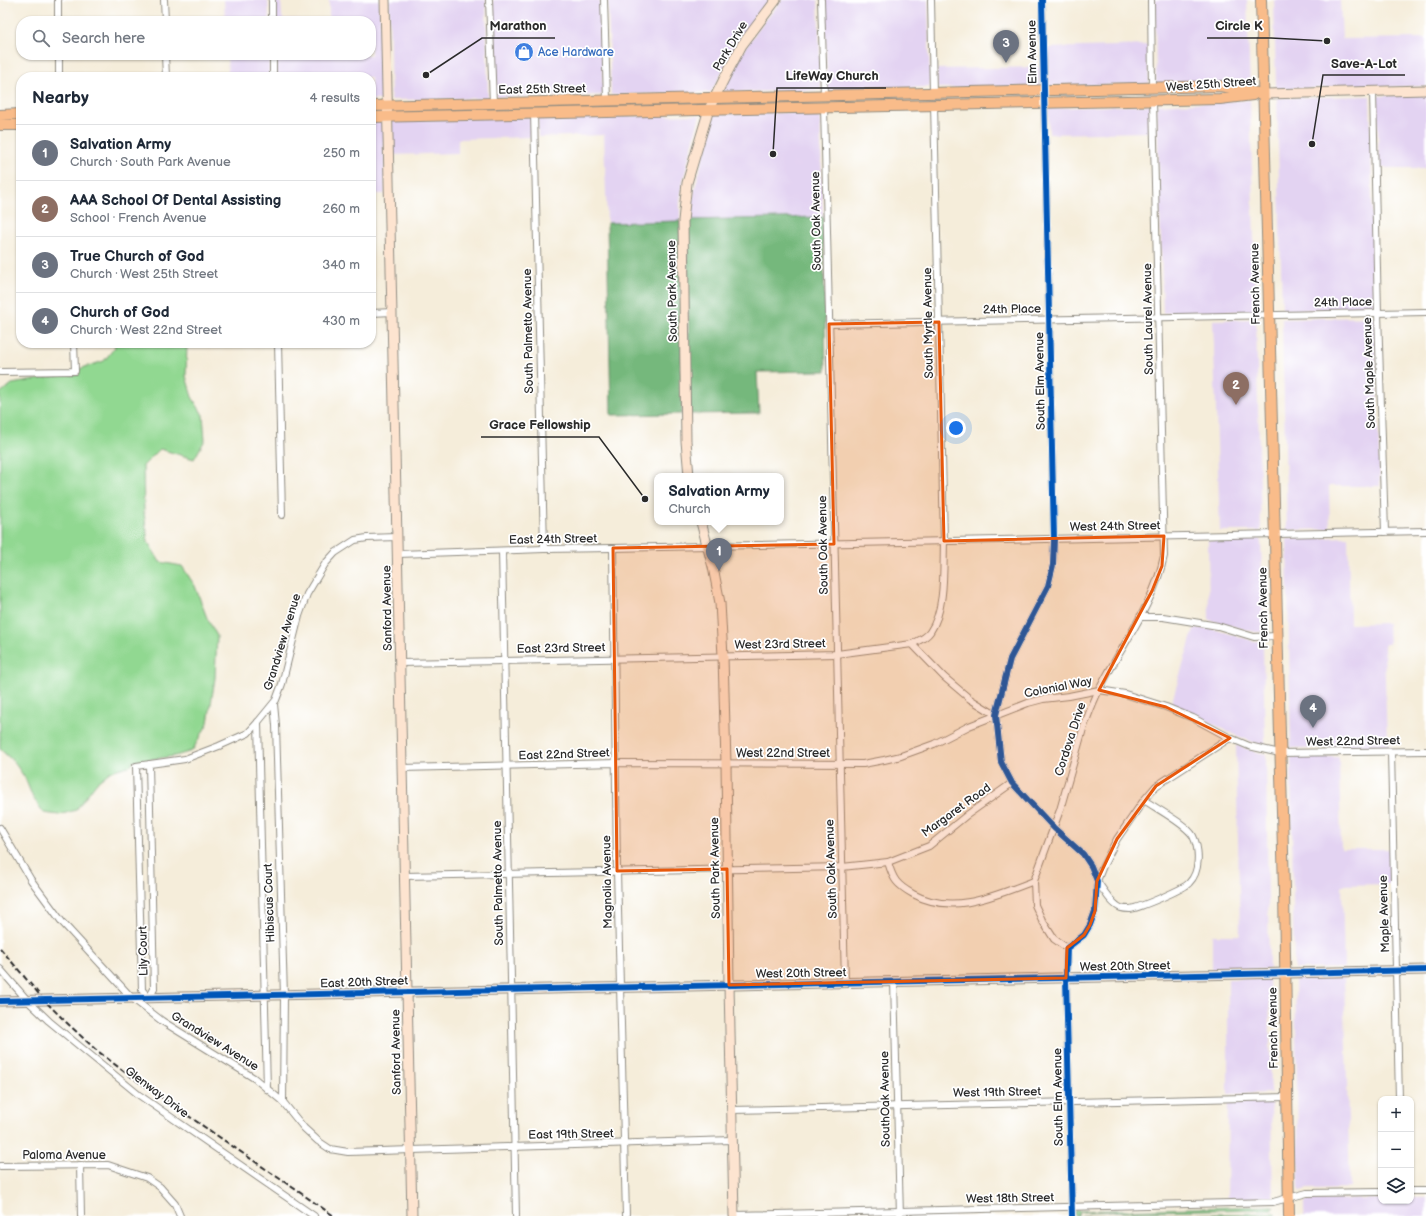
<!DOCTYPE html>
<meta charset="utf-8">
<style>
:root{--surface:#fff;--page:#f6f6f7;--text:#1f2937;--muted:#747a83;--line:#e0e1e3;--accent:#2563eb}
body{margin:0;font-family:"Balsamiq Sans",sans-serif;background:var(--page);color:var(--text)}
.controls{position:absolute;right:12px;bottom:12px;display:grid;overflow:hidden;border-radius:8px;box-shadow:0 1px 3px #0004}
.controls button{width:36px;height:36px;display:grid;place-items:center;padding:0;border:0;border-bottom:1px solid var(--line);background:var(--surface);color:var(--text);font:20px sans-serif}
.you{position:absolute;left:956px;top:428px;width:14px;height:14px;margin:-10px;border:3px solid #fff;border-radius:50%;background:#1a73e8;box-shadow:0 0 0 6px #1a73e833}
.badge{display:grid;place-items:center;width:26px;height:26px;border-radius:50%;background:var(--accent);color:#fff;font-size:13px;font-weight:700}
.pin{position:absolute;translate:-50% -33px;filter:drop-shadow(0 1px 2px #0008)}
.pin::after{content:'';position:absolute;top:21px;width:14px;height:12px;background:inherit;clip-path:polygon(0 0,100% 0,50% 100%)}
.popup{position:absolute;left:654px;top:473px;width:130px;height:52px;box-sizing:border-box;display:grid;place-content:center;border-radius:8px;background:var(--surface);filter:drop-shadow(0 1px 3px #0005);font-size:13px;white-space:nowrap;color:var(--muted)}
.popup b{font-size:15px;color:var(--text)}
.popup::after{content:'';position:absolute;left:50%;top:100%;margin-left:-8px;border:8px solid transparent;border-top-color:var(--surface)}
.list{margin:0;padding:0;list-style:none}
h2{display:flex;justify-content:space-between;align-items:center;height:52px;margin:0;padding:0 16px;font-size:17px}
h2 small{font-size:13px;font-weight:400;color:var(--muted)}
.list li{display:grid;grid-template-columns:26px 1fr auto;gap:12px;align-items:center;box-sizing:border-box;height:56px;padding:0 16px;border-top:1px solid var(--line)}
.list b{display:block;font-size:15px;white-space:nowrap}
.list p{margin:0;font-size:13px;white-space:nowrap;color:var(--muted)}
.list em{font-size:13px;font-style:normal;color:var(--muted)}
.icon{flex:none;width:22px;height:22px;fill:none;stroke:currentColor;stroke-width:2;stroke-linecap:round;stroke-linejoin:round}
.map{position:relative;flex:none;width:1426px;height:1216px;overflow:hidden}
.search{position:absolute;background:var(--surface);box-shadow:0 1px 3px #0004;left:16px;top:16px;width:360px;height:44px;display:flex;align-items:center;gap:10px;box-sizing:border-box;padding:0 14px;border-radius:16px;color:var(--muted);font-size:15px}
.panel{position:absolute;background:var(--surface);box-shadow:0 1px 3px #0004;left:16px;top:72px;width:360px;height:276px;border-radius:16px}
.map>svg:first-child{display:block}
</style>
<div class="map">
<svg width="1426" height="1216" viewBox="0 0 1426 1216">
<rect width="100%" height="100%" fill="#fff"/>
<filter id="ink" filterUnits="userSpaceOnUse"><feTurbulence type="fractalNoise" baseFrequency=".025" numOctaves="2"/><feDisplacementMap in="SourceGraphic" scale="8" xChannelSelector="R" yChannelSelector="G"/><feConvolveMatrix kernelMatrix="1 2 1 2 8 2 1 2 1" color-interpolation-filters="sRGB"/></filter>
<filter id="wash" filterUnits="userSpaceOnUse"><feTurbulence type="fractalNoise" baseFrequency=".012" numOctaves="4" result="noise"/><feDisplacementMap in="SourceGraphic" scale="16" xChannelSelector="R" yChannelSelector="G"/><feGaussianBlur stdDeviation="0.9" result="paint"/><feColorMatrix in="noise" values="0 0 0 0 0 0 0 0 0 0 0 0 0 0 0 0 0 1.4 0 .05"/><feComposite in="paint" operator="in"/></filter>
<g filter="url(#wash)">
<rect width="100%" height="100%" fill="#f5edda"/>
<g fill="#e3d3f2">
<polygon points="224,0 268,0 269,21 225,21"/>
<polygon points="276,0 281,0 282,16 283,19 299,19 299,21 276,21"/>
<polygon points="329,0 380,0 382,100 371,100 371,77 277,77 277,55 371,55 371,21 329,21"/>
<polygon points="389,0 486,0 488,98 391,100"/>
<polygon points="493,0 600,0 603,95 496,97"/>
<polygon points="608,0 771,0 739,43 711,92 611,95"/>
<polygon points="782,0 818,0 821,90 722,92 745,48 764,22"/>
<polygon points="825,0 928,0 930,87 827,90"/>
<polygon points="1155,0 1247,0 1250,87 1156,83"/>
<polygon points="1274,0 1340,0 1342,39 1426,38 1426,86 1276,89"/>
<polygon points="1148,45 1149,84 1048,86 1047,48"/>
<polygon points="227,55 269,55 269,77 170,77 170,75 228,73"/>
<polygon points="1040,67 1040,87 937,88 937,69"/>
<polygon points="1426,94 1426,168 1379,168 1377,96"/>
<polygon points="1370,96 1374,309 1282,310 1277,98"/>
<polygon points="1250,100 1256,311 1163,313 1157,105"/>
<polygon points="1150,105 1150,132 1049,134 1048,108"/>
<polygon points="820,112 823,217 687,220 714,114"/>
<polygon points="700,115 683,181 680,202 680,221 607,223 604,135 538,137 538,118"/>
<polygon points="531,117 531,137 458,139 458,153 392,155 391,120"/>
<polygon points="371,121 384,121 385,194 371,194"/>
<polygon points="1375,317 1380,486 1329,486 1330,529 1287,530 1282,319"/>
<polygon points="1256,319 1261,531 1220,531 1213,320"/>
<polygon points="1348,537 1350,624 1388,623 1389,644 1385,644 1384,647 1387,743 1388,745 1392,746 1392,747 1291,748 1287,539"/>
<polygon points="1261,539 1263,632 1255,632 1209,620 1208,540"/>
<polygon points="1206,628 1217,630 1254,641 1263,641 1265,746 1258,744 1233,734 1232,732 1230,733 1195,714 1171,704 1194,629"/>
<polygon points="1236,745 1256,752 1266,754 1269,969 1212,971 1212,935 1240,935"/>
<polygon points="1291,757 1339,757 1341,849 1390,849 1391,884 1342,885 1344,968 1294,969"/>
<polygon points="1344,976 1350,1188 1307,1189 1299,1191 1295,977"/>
<polygon points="1269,978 1271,1093 1228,1094 1228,979"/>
<polygon points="1271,1102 1273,1198 1227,1199 1228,1103"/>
<polygon points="1411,1198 1426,1198 1426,1216 1304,1216 1304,1202 1313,1200 1381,1199 1381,1201 1411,1201"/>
</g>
<g fill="#91d891" stroke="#5e825e">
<polygon points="114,343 187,343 186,376 192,397 203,415 205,440 194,459 160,449 143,466 144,513 148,542 160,562 182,566 195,586 207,618 217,636 215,678 208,723 192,751 175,756 132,762 132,765 111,771 96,783 76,810 59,815 44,813 33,798 25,778 14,762 0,749 0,393 12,384 63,375 79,375 79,369 104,361 115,347"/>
<polygon points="1273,1206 1273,1209 1081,1212 1079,1213 1078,1216 1075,1216 1075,1211"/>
<polygon points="1276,1213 1276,1216 1081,1216"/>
</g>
<g fill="#74b87b" stroke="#507253">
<polygon points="823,217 826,371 757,372 759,413 690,414 687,220"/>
<polygon points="680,221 682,414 611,415 607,223"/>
</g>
</g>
<g filter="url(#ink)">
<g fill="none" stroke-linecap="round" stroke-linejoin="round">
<g stroke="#908c82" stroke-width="8">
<g id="street">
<polyline points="58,0 58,21"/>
<polyline points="164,0 165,21"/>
<polyline points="272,0 272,21"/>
<polyline points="489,0 493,103"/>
<polyline points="604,0 607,100"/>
<polyline points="821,0 824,95"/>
<polyline points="931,0 933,93"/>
<polyline points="1042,0 1054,539 1053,565 1048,586 1010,659 996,715 1001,762 1012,783 1054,828 1083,854 1091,866 1097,881 1095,911 1090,925 1084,935 1067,948 1066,978 1072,1216"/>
<polyline points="1151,0 1152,88"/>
<polyline points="59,55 59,77"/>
<polyline points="165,55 166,77"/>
<polyline points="273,55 273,77"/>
<polyline points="1373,92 1378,313 1385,532"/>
<polyline points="824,106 845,983"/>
<polyline points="534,113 544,549"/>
<polyline points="371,313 393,312"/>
<polyline points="829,324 1426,312"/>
<polyline points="278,343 282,515"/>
<polyline points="0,372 75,371 74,343"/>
<polyline points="613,548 617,871 626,1216"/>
<polyline points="502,551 516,1216"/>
<polyline points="398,554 544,549 613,548 1426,531"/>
<polyline points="1140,617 1163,617 1218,626 1254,637 1277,636"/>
<polyline points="912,644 944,677 970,699 996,715"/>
<path d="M400 663 837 654 912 644C918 641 926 638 930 632 946 609 943 568 944 541L934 104"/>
<polyline points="274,704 276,725 284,996 283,1102"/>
<polyline points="258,722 267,1089"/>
<polyline points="1391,752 1399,1099"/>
<polyline points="149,764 154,989 149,998 142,990 136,766 185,759 219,746 248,733 258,722 276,700 282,684 299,616 307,594 325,564 335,553 355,540 367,538 397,537"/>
<polyline points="402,768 616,763 863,764 884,760 901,756 934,744 969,726 1028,703 1043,699 1069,696 1099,690 1125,694 1166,707 1193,718 1230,738 1249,746 1280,753 1426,751"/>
<path d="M1144 800C1157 809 1186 824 1193 836 1200 850 1200 872 1189 883 1184 889 1139 908 1130 909 1128 909 1124 909 1121 908 1111 904 1103 889 1097 881L1103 866 1117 839 1144 800 1156 786 1230 738"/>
<polyline points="0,828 31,880 62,922 132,998 162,1021 254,1078 283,1102 304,1128 318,1141 330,1149 348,1152 732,1140"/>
<path d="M888 862C893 880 897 885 913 894 953 916 996 895 1034 881"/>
<polyline points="404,876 842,867 888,862 929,846 967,815 1012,783"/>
<path d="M1067 948 1054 939 1042 920 1035 905 1034 881 1060 810 1083 729C1088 716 1093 702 1099 690 1121 646 1154 605 1164 556L1153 101"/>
<polyline points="0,969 28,1001 49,1021 139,1095 314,1216"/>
<polyline points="894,981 900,1216"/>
<polyline points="732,1110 1287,1097"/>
<polyline points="80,1165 81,1216"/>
<polyline points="0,1166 108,1165 147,1178 160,1187 175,1204 180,1216"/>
<polyline points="1411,1191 1426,1191"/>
<polyline points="734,1215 1273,1202 1307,1193 1381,1192"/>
</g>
</g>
<g stroke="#908c82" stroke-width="11">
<g id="secondary">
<polyline points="385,0 412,1216"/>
<polyline points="1263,94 1426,90"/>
<polyline points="689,476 686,441 683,221 687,183 709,109 727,73 742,45 776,0"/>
<polyline points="701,522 713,567 720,603 723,656 726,764 729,985 734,1216"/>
<polyline points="0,1001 1426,970"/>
</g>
</g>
<g stroke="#908c82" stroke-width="12">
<g id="primary">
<polyline points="1261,0 1284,890 1289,1216"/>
<polyline points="371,106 1220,86 1263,94"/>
<polyline points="0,115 21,114"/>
<polyline points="371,117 1220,99 1253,95"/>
<polyline points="0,125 21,125"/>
</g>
</g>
<use href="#street" stroke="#fff" stroke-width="6"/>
<use href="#secondary" stroke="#fde4d0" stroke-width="9"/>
<use href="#primary" stroke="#f9bc8a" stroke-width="10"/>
<polyline stroke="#2b2b2b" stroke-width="2" stroke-dasharray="6 3" stroke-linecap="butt" points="0,948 44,1000 66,1022 95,1049 126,1073 334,1216"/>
<g stroke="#fff" stroke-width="8">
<g id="cycleway">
<polyline points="1042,0 1054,539 1053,565 1048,586 1010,659 996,715 1001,762 1012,783 1054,828 1083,854 1091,866 1097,881 1095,911 1090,925 1084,935 1067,948 1066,978 1072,1216"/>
<polyline points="0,1001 1426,970"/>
</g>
</g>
<use href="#cycleway" stroke="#0057b8" stroke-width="6"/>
</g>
</g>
<path fill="#e8590c" fill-opacity="0.2" stroke="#e8590c" stroke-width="3" stroke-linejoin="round" d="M939 322 944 541 1164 536 1162 566 1152 591 1099 690 1166 707 1230 738 1156 786 1117 839 1097 881 1095 911 1090 925 1084 935 1067 948 1066 978 729 985 727 869 617 871 613 548 834 544 829 324Z"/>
<defs>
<g id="shop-disc" transform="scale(1)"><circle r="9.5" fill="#3f7fe0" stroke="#fff"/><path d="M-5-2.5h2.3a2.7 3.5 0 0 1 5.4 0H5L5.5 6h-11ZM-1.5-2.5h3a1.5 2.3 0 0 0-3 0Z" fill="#fff"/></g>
</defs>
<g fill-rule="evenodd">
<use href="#shop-disc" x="524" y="52"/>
</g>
<g text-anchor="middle" stroke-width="3.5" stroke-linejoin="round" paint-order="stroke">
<g font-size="12" fill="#2b2b2b" stroke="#fff">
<text transform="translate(730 46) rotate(-59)" y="4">Park Drive</text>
<text transform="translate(1032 52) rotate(-91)" y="4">Elm Avenue</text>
<text transform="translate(1211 84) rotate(-4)" y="4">West 25th Street</text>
<text transform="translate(542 89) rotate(-1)" y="4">East 25th Street</text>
<text transform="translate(816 221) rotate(-91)" y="4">South Oak Avenue</text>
<text transform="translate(1255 284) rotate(-91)" y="4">French Avenue</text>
<text transform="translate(672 291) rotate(-91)" y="4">South Park Avenue</text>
<text transform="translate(1343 302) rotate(-1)" y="4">24th Place</text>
<text transform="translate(1012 309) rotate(-1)" y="4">24th Place</text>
<text transform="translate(1148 319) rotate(-91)" y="4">South Laurel Avenue</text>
<text transform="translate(928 323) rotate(-91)" y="4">South Myrtle Avenue</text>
<text transform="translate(528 331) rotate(-91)" y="4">South Palmetto Avenue</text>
<text transform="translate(1369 373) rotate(-92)" y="4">South Maple Avenue</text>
<text transform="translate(1040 381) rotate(-91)" y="4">South Elm Avenue</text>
<text transform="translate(1115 526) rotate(-1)" y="4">West 24th Street</text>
<text transform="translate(553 539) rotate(-1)" y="4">East 24th Street</text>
<text transform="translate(823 545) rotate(-91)" y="4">South Oak Avenue</text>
<text transform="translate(387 608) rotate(-91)" y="4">Sanford Avenue</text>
<text transform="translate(1263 608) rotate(-91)" y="4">French Avenue</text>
<text transform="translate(282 642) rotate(-73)" y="4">Grandview Avenue</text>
<text transform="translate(780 644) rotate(-1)" y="4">West 23rd Street</text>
<text transform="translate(561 648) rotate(-1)" y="4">East 23rd Street</text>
<text transform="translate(1058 687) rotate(-11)" y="4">Colonial Way</text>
<text transform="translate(1070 739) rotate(-72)" y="4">Cordova Drive</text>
<text transform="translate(1353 741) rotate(-1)" y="4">West 22nd Street</text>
<text x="783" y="757">West 22nd Street</text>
<text transform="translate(564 754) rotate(-2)" y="4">East 22nd Street</text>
<text transform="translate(956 810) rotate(-36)" y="4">Margaret Road</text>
<text transform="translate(715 868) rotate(-91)" y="4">South Park Avenue</text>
<text transform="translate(831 869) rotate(-92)" y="4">South Oak Avenue</text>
<text transform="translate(607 882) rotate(-91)" y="4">Magnolia Avenue</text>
<text transform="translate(498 883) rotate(-91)" y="4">South Palmetto Avenue</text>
<text transform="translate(269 903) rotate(-92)" y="4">Hibiscus Court</text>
<text transform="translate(1384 914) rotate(-92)" y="4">Maple Avenue</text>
<text transform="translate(143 951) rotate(-91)" y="4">Lily Court</text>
<text transform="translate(1125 966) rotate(-1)" y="4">West 20th Street</text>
<text transform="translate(801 973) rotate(-1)" y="4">West 20th Street</text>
<text transform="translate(364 982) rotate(-2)" y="4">East 20th Street</text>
<text transform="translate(1273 1028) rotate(-91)" y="4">French Avenue</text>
<text transform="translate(215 1041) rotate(32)" y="4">Grandview Avenue</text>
<text transform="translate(396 1052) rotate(-91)" y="4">Sanford Avenue</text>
<text transform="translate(157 1092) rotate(37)" y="4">Glenway Drive</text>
<text transform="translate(997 1092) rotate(-1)" y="4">West 19th Street</text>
<text transform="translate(1058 1097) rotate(-91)" y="4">South Elm Avenue</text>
<text transform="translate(885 1099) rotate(-91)" y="4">SouthOak Avenue</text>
<text transform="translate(571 1134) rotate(-1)" y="4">East 19th Street</text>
<text x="64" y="1159">Paloma Avenue</text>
<text transform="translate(1010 1198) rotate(-1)" y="4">West 18th Street</text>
</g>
<g font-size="12" fill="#366cbe" stroke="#fff" text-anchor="start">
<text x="538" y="56">Ace Hardware</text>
</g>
</g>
<path fill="none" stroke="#2b2b2b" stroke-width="1.5" d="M426 75L482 38H555M1327 41L1271 38H1207M1312 144L1323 75H1405M773 154L777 88H886M645 499L599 437H481"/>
<g fill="#2b2b2b" stroke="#fff" stroke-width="1.5">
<circle cx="426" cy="75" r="4"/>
<circle cx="1327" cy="41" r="4"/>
<circle cx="1312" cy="144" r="4"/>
<circle cx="773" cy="154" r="4"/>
<circle cx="645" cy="499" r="4"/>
</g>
<g font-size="13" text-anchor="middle" font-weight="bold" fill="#2b2b2b" stroke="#fff" stroke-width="3.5" stroke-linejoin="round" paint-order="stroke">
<text x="518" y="30">Marathon</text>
<text x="1239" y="30">Circle K</text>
<text x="1364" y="68">Save-A-Lot</text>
<text x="832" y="80">LifeWay Church</text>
<text x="540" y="429">Grace Fellowship</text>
</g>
</svg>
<div class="controls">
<button>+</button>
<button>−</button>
<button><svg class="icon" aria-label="layers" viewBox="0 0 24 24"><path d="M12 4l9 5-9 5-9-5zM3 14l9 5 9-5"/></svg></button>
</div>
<div class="you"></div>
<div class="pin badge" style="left:719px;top:571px;background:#6b7280">1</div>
<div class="popup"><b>Salvation Army</b>Church</div>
<div class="pin badge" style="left:1236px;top:405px;background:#8d6e63">2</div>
<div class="pin badge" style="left:1006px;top:63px;background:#6b7280">3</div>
<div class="pin badge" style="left:1313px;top:728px;background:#6b7280">4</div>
<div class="search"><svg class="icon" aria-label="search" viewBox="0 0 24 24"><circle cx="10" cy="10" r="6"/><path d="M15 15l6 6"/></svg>Search here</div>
<section class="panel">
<h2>Nearby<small>4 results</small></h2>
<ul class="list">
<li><span class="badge" style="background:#6b7280">1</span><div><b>Salvation Army</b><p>Church · South Park Avenue</p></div><em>250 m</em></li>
<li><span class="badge" style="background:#8d6e63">2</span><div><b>AAA School Of Dental Assisting</b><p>School · French Avenue</p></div><em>260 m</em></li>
<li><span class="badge" style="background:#6b7280">3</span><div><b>True Church of God</b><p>Church · West 25th Street</p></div><em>340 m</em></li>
<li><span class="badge" style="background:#6b7280">4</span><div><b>Church of God</b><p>Church · West 22nd Street</p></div><em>430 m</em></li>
</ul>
</section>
</div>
